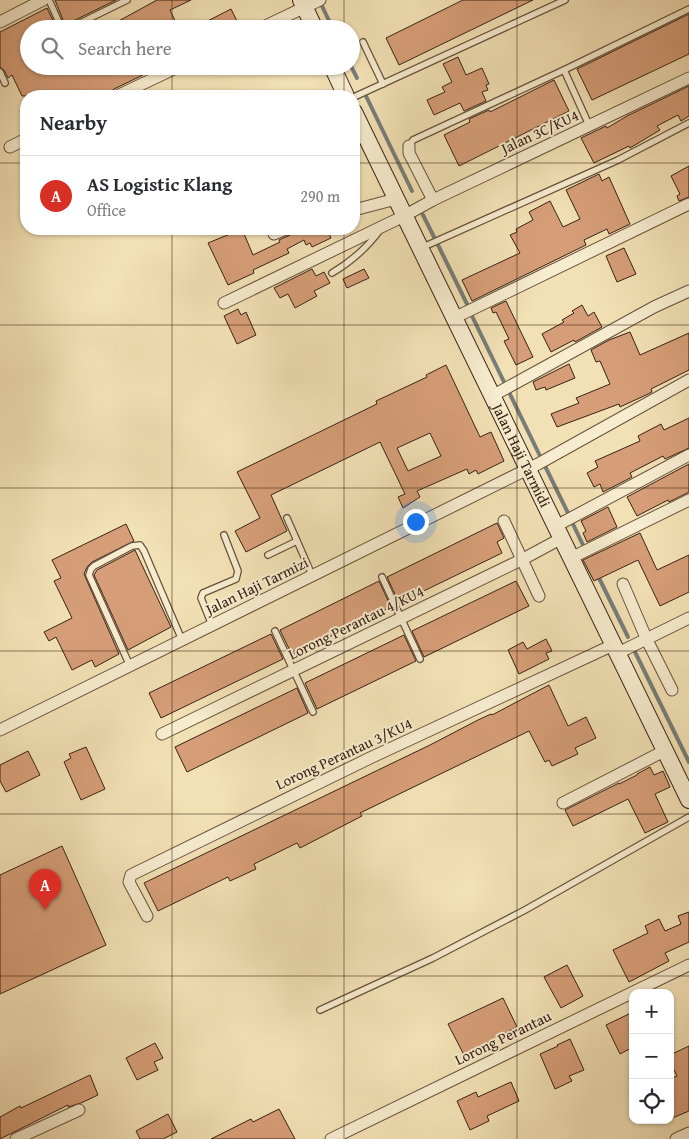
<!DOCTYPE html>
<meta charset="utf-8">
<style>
:root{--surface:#fff;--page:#f7f7f7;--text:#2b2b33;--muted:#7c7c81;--line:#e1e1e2;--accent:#d93025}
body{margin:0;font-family:"Gentium Book Plus",serif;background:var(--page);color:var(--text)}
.controls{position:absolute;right:15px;bottom:15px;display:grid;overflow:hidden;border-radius:10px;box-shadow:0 1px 4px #0004}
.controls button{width:45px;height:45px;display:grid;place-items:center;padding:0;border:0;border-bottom:1px solid var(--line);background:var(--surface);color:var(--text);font:25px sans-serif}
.you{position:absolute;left:415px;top:521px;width:18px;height:18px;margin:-12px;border:4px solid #fff;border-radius:50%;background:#1a73e8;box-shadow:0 0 0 8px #1a73e833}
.badge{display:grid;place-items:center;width:32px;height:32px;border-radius:50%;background:var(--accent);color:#fff;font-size:16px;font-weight:700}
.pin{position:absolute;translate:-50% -41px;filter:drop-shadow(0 1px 2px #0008)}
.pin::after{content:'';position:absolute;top:26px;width:18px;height:15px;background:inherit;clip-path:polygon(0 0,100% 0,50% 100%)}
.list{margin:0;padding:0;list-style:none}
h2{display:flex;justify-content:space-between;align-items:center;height:65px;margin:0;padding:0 20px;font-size:21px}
h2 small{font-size:16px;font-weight:400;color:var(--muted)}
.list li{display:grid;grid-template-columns:32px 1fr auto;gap:15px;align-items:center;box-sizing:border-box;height:80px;padding:0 20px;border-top:1px solid var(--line)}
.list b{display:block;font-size:19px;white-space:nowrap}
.list p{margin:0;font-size:16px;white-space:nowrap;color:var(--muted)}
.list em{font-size:16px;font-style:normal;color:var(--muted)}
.icon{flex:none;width:28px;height:28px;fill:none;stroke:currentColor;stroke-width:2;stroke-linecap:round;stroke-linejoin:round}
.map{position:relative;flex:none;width:689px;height:1139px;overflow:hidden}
.search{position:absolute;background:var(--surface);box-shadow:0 1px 4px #0004;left:20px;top:20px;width:340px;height:55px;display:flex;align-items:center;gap:12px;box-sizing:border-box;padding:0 18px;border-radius:28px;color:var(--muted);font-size:19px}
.panel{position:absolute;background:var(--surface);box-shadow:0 1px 4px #0004;left:20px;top:90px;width:340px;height:145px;border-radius:20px}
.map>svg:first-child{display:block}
</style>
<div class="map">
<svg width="689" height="1139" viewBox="0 0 689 1139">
<rect width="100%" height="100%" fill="#f2e1b5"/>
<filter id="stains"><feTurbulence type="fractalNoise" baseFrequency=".004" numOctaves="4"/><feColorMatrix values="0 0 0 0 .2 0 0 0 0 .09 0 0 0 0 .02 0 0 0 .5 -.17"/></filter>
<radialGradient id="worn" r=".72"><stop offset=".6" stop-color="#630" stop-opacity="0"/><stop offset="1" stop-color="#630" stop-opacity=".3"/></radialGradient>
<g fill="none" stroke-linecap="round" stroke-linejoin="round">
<g stroke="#787d78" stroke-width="4">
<polyline points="320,2 333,29"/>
<polyline points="351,66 357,78"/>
<polyline points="366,96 412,191"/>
<polyline points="421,211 434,237"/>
<polyline points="438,245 468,306"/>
<polyline points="472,316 541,458"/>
<polyline points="544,464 569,515"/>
<polyline points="571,520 583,545"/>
<polyline points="598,576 628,637"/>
<polyline points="635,652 689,762"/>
</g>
</g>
<g fill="#d69e78" stroke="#392114" fill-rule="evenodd">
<polygon points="55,0 116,0 65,25"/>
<polygon points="157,0 191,0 170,10 179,29 104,29"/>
<polygon points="463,0 533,0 399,65 386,38"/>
<polygon points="47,8 57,29 29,29 29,66 155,66 142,73 143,75 114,89 106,96 22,96 12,75 8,78 4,70 0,67 0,32"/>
<polygon points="231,9 241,29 192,29"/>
<polygon points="689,14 689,54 592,100 577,69"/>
<polygon points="458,57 466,75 482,68 489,84 486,85 488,90 482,92 486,101 464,111 460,103 434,115 427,100 445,92 442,87 452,82 443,64"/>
<polygon points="554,80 569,111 459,166 444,135 470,122 469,119 489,110 490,112"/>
<polygon points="689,86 689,116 681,121 678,115 657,126 660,130 630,148 629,146 594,163 581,138 606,126 607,128 627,116"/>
<polygon points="689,166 689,197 679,201 677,196 680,194 671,176"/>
<polygon points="599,174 602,181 609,177 630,224 609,234 607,229 584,240 586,245 472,301 462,280 520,253 510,235 517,232 516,229 533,220 529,212 550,201 563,227 580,219 566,190"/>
<polygon points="242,229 253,255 280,242 279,240 292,234 293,229 327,229 331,238 312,247 310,243 306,245 304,240 287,249 289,253 253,270 254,273 228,285 208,243"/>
<polygon points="624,248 636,274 617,282 606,256"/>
<polygon points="312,269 316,276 324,272 330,283 314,291 317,296 295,308 288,294 280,298 274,288"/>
<polygon points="364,269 369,278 347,288 343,279"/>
<polygon points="506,301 533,357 516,365 504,341 509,339 496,312 493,313 491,308"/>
<polygon points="582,305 588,316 594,312 602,327 575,342 574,340 551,352 542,334 564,322 562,320 574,313 572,311"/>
<polygon points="238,309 241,315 246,312 256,335 237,344 224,316"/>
<polygon points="630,332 640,355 689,333 689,370 651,389 652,392 646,395 620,407 619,404 557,427 551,414 579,403 576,398 610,384 600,361 596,362 591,350 609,340"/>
<polygon points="569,364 575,378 546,390 545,387 536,390 533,382"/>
<path d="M446 365 480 437 491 432 504 461 478 474 476 470 469 474 467 469 417 491 420 497 403 508 398 497 405 494 380 442 271 495 287 531 246 552 235 531 260 518 237 472 377 404 376 401 427 377 426 375ZM430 433 441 456 408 471 397 448Z"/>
<polygon points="689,418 689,448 665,459 663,456 630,473 632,477 603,492 600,484 594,487 587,473 598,467 595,461 640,441 638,436 661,424 664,430"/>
<polygon points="689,464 689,492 669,502 668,500 637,516 627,497"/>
<polygon points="608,507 617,527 587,542 583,533 586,531 581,521"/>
<polygon points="497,523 504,538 497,542 502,553 399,603 387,577"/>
<polygon points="126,524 134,541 92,562 87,567 84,574 119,654 95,667 92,660 72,670 56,637 49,641 44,632 72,618 54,581 61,578 52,560"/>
<polygon points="640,533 657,570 689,555 689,592 660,606 638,560 594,581 583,560"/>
<polygon points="135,550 171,627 128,650 94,575 97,570"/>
<polygon points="379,581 391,607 292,655 280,630"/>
<polygon points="516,581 529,606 424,657 412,631"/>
<polygon points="271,634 283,659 161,718 149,693"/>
<polygon points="404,635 416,661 317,709 305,683"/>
<polygon points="546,639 552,651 546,653 549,659 519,674 508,650 523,642 527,649"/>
<polygon points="549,685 568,726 586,717 596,738 575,748 578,754 552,766 549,760 545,762 529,731 360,813 362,816 300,848 297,843 254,864 256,869 230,881 228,877 158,911 144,883 430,745 478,720 491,714 492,715"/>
<polygon points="297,688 308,713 187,772 175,747"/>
<polygon points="86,747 105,789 81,800 64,762 71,758 69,754"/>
<polygon points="28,751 40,775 6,792 0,781 0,765"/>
<polygon points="650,767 654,775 663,771 670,787 655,794 668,822 645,833 628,799 573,826 565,810 619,783 619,784 637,775 637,774"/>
<polygon points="62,846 106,945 0,994 0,875"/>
<polygon points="689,912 689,942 665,953 669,961 629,982 613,950 648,933 645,926 659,919 665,931 681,924 678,916"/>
<polygon points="567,965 583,996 561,1008 544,977"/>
<polygon points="503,998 517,1027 464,1055 448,1024"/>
<polygon points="633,1012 633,1047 620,1054 606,1025"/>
<polygon points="570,1039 584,1070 569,1076 572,1081 555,1089 540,1054 558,1046 557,1045"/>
<polygon points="155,1043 163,1058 154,1062 158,1070 137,1080 126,1058"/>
<polygon points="689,1046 689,1111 670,1119 670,1091 674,1089 670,1079 677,1076 670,1062 670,1055"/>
<polygon points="90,1075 98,1095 81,1103 68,1107 68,1105 0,1139 0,1117 20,1106 21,1108"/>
<polygon points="511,1082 519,1101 487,1116 489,1121 470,1130 457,1101 476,1092 478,1097"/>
<polygon points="279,1109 295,1139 211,1139 251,1119 253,1122"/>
<polygon points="168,1114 177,1132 163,1139 140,1139 136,1131"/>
</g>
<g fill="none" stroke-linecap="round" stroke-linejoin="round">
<g stroke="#67513c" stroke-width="8">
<g id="lane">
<polyline points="49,0 62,29"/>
<polyline points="68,29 127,0"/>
<polyline points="363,42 383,84"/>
<polyline points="564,70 589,125"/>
<polyline points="0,72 5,83"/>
<polyline points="354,97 565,0"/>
<polyline points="409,146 413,140 564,70 689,9"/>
<polyline points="421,248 618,160 689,123"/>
<path d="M332 273C352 261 367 248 380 230"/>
<polyline points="287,518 312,575"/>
<polyline points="268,555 297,541"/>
<polyline points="382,577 420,659"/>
<polyline points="212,625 201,598 203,593 236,579 238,571 224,535"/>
<polyline points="275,631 313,712"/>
<polyline points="130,666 89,575 91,569 94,566 132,546 140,545 144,551 182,640"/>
<polyline points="320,1010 433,958 525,910 689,817"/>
</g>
</g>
<g stroke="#67513c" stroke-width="13">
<g id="street">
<polyline points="0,22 43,0"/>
<polyline points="259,29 320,0"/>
<polyline points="117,96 180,66"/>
<polyline points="409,146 409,153 433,200"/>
<polyline points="10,147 26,139"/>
<polyline points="354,210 396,199"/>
<polyline points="274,234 286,229"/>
<polyline points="224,303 404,216 433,200 689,78"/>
<polyline points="454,318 689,204"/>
<polyline points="492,396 654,307 689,291"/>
<polyline points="504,521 539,596"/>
<polyline points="556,526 689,455"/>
<polyline points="571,558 689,500"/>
<polyline points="623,584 647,640 672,690"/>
<polyline points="618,653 689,618"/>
<polyline points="0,730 538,464 689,380"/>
<polyline points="162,734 523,559 562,538"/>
<polyline points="563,803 664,751"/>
<polyline points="147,916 129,882 131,875 370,758 613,645"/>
<polyline points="16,1139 79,1110"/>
<polyline points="331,1139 689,965"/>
<polyline points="676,1139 689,1133"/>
</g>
</g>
<g stroke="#392114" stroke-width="18">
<g id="secondary">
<polyline points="301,0 315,29"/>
<polyline points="332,66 346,96"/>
<path id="s1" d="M354 112 689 800"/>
</g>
</g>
<use href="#lane" stroke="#f7eccf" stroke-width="5.5"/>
<use href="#street" stroke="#f7eccf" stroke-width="11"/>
<use href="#secondary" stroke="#f7eccf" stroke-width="16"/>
</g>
<path fill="none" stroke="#392114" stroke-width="1" stroke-opacity="0.55" d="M172 0V29M344 0V29M517 0V1139M172 66V96M344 66V96M0 163H26M354 163H689M172 229V1139M344 229V1139M0 325H689M0 488H689M0 651H689M0 814H689M0 976H689"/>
<g text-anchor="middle" stroke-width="4" stroke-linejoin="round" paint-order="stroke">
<g font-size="15" fill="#392114" stroke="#f7eccf">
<text transform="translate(540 132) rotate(-25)" y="5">Jalan 3C/KU4</text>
<text dy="5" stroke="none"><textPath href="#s1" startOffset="382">Jalan Haji Tarmidi</textPath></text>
<text transform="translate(257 586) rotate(-26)" y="5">Jalan Haji Tarmizi</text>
<text transform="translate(356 623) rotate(-26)" y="5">Lorong Perantau 4/KU4</text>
<text transform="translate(344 754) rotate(-25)" y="5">Lorong Perantau 3/KU4</text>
<text transform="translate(503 1038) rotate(-26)" y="5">Lorong Perantau</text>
</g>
</g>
<rect width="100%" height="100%" filter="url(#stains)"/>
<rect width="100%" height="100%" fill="url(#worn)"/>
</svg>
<div class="controls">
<button>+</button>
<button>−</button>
<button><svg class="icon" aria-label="locate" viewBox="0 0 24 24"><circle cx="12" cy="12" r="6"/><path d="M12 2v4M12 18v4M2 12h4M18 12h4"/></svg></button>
</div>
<div class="you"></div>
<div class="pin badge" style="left:45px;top:910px">A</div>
<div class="search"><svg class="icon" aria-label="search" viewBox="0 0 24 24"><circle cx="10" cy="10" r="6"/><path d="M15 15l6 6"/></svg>Search here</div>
<section class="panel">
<h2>Nearby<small></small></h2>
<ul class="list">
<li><span class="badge">A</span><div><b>AS Logistic Klang</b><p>Office</p></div><em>290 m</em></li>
</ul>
</section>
</div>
